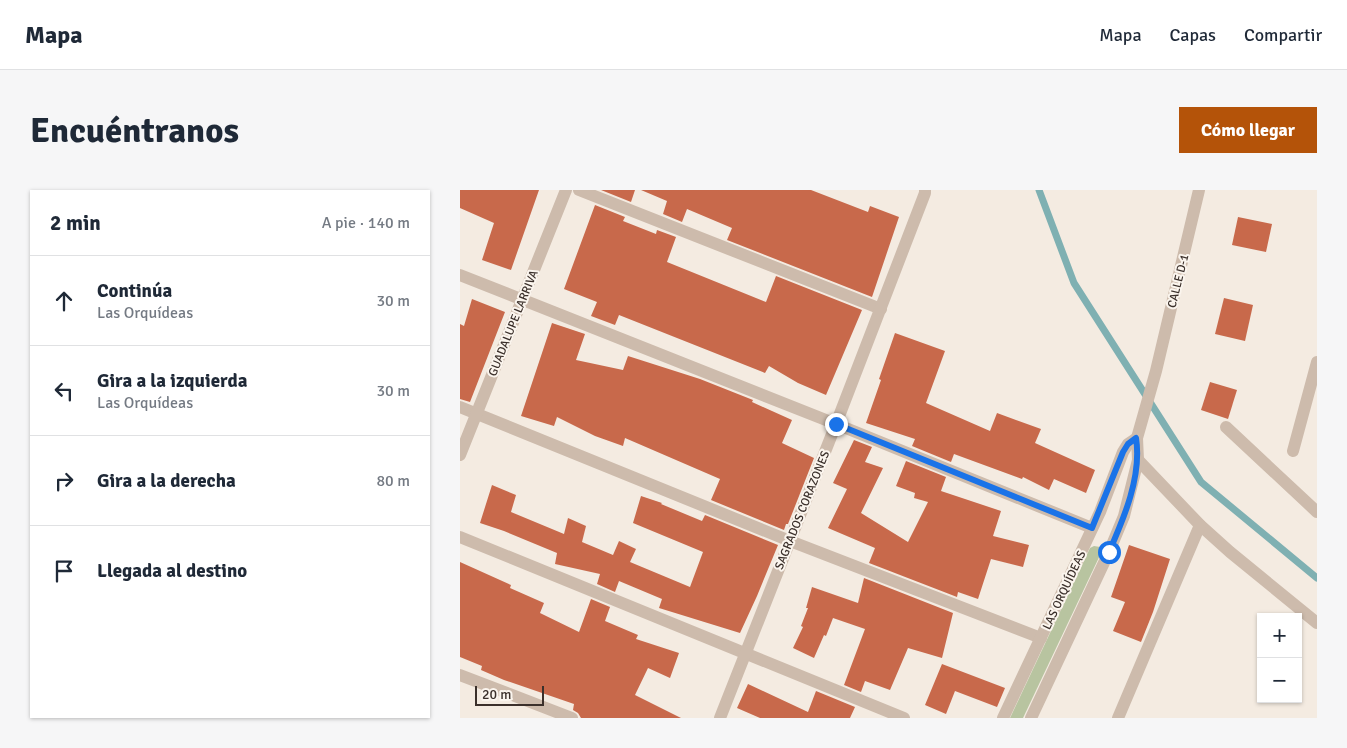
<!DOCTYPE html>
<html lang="es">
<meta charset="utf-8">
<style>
:root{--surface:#fff;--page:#f6f6f7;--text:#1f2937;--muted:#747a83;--line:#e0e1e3;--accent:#b45309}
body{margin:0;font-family:Signika,sans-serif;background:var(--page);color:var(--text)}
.controls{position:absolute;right:15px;bottom:15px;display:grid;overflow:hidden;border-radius:0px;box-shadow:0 1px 4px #0004}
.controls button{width:45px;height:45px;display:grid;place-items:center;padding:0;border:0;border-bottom:1px solid var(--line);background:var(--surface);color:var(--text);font:25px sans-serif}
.scale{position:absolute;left:15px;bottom:12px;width:69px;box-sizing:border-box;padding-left:5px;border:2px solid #3b302b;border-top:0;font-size:14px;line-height:18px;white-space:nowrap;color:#3b302b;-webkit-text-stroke:4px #fbf5ee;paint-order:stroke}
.stop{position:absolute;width:15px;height:15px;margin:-11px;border:4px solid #1a73e8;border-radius:50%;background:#fff}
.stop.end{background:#1a73e8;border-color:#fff;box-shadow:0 1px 5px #0008}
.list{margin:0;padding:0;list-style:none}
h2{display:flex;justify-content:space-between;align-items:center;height:65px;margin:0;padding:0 20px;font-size:21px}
h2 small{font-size:16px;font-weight:400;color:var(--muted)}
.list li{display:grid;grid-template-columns:32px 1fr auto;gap:15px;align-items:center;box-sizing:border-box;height:90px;padding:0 20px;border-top:1px solid var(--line)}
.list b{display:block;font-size:19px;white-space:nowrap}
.list p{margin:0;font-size:16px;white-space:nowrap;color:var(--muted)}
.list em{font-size:16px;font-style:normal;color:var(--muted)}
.icon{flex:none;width:28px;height:28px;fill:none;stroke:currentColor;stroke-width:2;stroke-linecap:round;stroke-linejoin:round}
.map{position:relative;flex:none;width:857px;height:528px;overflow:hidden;border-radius:0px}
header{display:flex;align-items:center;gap:30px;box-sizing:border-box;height:70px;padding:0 25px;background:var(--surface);border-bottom:1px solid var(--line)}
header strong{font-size:24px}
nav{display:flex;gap:28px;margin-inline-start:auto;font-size:18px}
.intro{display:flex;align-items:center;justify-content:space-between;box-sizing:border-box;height:120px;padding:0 30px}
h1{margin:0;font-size:35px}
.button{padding:12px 22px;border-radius:0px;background:var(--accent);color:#fff;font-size:18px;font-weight:700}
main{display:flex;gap:30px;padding:0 30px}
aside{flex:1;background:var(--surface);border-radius:0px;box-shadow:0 1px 4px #0004}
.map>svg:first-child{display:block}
</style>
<header>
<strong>Mapa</strong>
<nav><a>Mapa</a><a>Capas</a><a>Compartir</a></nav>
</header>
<div class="intro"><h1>Encuéntranos</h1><a class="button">Cómo llegar</a></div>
<main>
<aside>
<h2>2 min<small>A pie · 140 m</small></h2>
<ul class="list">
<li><svg class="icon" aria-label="ahead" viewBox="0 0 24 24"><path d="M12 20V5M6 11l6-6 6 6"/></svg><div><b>Continúa</b><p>Las Orquídeas</p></div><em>30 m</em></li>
<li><svg class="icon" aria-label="left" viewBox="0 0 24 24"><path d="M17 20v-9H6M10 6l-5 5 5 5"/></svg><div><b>Gira a la izquierda</b><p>Las Orquídeas</p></div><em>30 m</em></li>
<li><svg class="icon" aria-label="right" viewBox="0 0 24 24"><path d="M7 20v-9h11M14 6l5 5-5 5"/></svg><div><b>Gira a la derecha</b></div><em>80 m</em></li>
<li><svg class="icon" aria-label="arrive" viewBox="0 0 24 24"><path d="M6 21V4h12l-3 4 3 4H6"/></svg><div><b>Llegada al destino</b></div></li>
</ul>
</aside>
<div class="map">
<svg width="857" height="528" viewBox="0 0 857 528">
<rect width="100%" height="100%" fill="#f4ebe1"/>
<polygon fill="#b8c4a0" points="634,356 640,357 642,361 563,528 550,528 630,358"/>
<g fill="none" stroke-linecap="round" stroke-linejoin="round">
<polyline stroke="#7fb0b2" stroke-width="7" points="579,0 614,93 741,292 857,388"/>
</g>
<g fill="#c8694b">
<polygon points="0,0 79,0 51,80 22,70 34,33 0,18"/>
<polygon points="141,0 175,0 171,12"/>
<polygon points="181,0 351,0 408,22 410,16 439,27 412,107 267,50 272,38 227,19 222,32 203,24 207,11"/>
<polygon points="135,15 165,27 163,31 196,44 197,40 216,47 207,72 306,112 316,86 402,120 366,205 338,193 309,176 305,183 159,125 155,135 131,126 137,112 104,99"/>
<polygon points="778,27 812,34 806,62 772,55"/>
<polygon points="764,108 793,115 785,151 755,144"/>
<polygon points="12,109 45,122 10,212 0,209 0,134 4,136"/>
<polygon points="92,133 125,144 116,170 163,180 168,166 240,189 293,210 292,212 332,230 322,253 354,268 328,334 326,334 324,340 251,310 260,289 165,248 163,256 135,246 97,227 94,236 61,226"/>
<polygon points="435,143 485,161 466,213 530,241 537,223 581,239 575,253 635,280 626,303 594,289 589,300 563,287 562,289 494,264 491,272 452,256 455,249 406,233 421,190 419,189"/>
<polygon points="750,192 777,200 768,229 741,220"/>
<polygon points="394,250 412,257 405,272 423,278 401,323 448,352 468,312 454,308 455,303 436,296 446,271 486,287 481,301 541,321 533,346 569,355 563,377 531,369 518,409 498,402 497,407 409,373 415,358 368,338 387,299 373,293"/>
<polygon points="32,295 56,305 51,322 104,344 108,328 126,336 122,352 153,365 159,351 176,359 170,372 230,397 243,362 173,333 181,306 202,313 201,314 242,331 245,325 318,355 297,406 280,443 199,418 202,409 159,391 155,402 137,394 140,384 95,374 97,363 44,341 20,333"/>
<polygon points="669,355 710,369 693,422 681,452 653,441 665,412 651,407"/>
<polygon points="0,372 51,395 50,398 84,413 80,423 119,442 131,409 150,417 145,431 178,445 176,449 219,463 210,488 188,478 175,505 221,528 121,528 118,523 113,520 114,514 44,490 21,480 22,476 0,467"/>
<polygon points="404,388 493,423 482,468 448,458 430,500 405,491 401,502 384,495 405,439 373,428 366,446 364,445 354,468 333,458 343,437 341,436 348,418 346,418 352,397 398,413"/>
<polygon points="482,474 545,498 537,517 495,501 486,524 465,515"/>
<polygon points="288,494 348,522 356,501 395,517 390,528 300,528 277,518"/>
</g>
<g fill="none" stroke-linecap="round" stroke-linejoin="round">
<g stroke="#cdbbac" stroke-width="12">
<polyline points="119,0 421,119"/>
<polyline points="0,85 376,234 632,338"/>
<polyline points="0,217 330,351 581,448"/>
<polyline points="766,237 857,322"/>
<polyline points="833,261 857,172"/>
<polyline points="0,265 106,0"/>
<polyline points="678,270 740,335 770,362 857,433"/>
<polyline points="0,347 444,528"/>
<polyline points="0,485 112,528"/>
<polyline points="260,528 376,234 465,3 465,0"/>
<polyline points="543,528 640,322 663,262 668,254 677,248"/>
<polyline points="571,528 649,362 664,326 678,270 677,248 696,181 739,0"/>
<polyline points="658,528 740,335"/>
</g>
</g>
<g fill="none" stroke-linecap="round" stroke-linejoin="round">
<path stroke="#1a73e8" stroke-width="6" d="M376 234 632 338 663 262 668 254 676 248C682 286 664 328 649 362"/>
</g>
<g text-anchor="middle" stroke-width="4" stroke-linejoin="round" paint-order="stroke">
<g font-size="12" fill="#3b302b" stroke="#fbf5ee">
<text transform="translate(718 91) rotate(-76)" y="4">CALLE D-1</text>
<text transform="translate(53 133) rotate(-68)" y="4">GUADALUPE LARRIVA</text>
<text transform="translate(342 320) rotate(-68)" y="4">SAGRADOS CORAZONES</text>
<text transform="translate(604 400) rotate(-65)" y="4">LAS ORQUÍDEAS</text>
</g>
</g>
</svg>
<div class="controls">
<button>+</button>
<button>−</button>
</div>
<div class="scale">20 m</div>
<div class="stop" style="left:649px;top:362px"></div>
<div class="stop end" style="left:376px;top:234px"></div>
</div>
</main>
